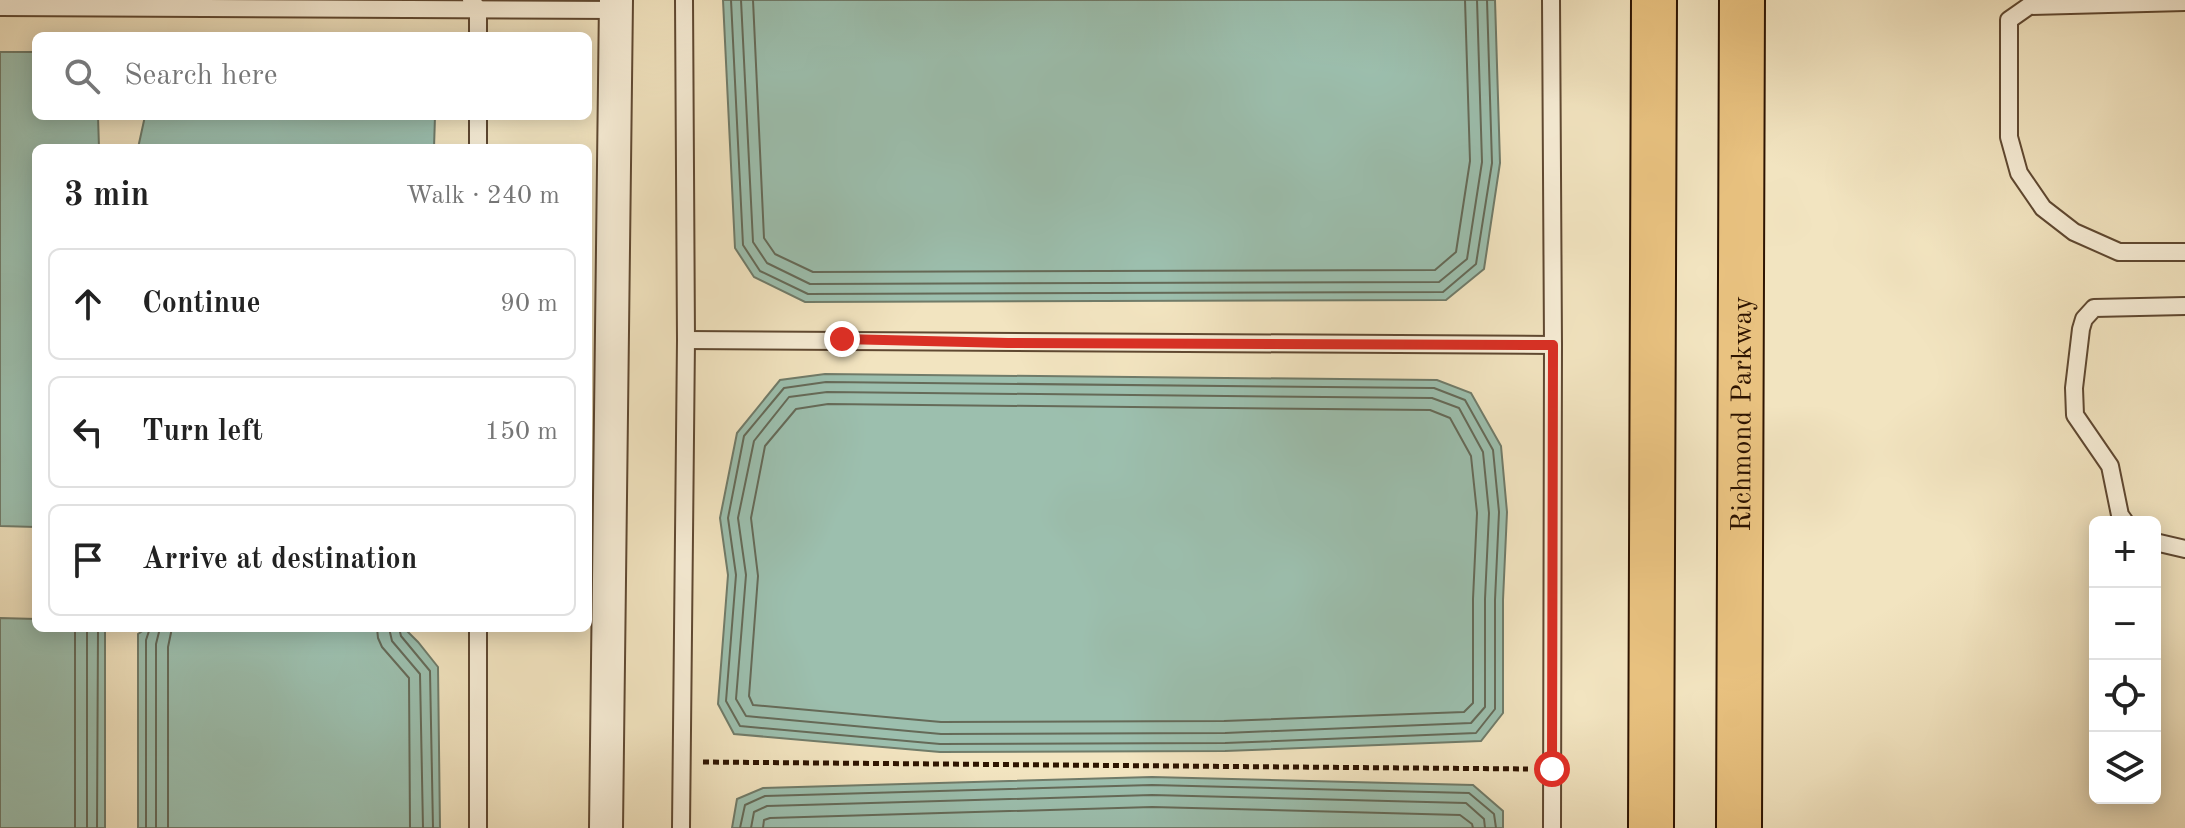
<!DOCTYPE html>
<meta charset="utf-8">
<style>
:root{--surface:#fff;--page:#f2f2f2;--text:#222;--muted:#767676;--line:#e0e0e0}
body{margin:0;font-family:"Old Standard TT",serif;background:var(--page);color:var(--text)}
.controls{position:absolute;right:24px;bottom:24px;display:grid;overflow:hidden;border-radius:12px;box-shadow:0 4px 20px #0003}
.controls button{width:72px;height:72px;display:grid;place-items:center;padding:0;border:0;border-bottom:2px solid var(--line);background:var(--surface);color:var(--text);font:40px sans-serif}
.stop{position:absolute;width:24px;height:24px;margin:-18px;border:6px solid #d93025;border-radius:50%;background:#fff}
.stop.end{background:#d93025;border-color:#fff;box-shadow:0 2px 8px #0008}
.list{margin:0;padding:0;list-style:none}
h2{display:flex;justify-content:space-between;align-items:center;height:104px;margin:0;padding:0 32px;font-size:34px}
h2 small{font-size:26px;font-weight:400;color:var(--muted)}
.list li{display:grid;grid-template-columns:52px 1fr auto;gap:24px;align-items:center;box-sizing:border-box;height:112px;margin:0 16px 16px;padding:0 16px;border:2px solid var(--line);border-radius:12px}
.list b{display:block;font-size:30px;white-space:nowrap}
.list em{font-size:26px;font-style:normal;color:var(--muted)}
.icon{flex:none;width:44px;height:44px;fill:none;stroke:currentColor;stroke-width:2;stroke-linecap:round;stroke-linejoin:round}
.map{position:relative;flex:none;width:2185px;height:828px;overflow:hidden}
.search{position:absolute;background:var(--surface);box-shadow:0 4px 20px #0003;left:32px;top:32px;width:560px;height:88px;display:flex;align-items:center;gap:20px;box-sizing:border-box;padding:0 28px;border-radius:12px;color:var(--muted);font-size:30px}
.panel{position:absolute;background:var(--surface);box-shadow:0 4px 20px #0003;left:32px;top:144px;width:560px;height:488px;border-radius:12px}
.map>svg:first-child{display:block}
</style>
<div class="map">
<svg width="2185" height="828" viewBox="0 0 2185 828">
<rect width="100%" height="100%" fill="#f2e4c0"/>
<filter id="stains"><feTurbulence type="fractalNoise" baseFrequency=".0025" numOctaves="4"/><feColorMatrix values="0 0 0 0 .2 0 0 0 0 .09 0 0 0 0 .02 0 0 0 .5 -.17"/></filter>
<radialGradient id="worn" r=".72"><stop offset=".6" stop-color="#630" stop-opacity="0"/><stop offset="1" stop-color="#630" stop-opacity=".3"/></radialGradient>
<g fill="#9cbfae" stroke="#707b69" stroke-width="2">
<polygon points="723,0 1495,0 1500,163 1484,269 1446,300 805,302 754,277 735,248"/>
<polygon points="0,52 36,52 36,116 98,116 99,148 36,148 36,527 0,526"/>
<polygon points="145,116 435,116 434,148 138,148"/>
<polygon points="825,374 1437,380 1471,393 1501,446 1507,512 1503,600 1503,713 1481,741 1225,751 940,752 734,734 718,704 728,575 720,518 737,433 780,380"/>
<polygon points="0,618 36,619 36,628 105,628 105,828 0,828"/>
<polygon points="147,628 404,628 418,642 438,667 440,828 138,828 138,634"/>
<polygon points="1152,777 1473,785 1503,811 1503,828 732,828 737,799 763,788"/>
</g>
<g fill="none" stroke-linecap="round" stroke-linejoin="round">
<g stroke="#656a58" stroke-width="2">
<polyline points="731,0 743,245 760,271 808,294 1443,292 1476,264 1492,163 1487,0"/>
<polyline points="741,0 753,242 767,263 810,284 1439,282 1467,259 1482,162 1477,0"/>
<polyline points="753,0 764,238 775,254 813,272 1435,270 1456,252 1470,161 1465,0"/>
<polygon points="826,382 1434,388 1465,400 1493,450 1499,512 1495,600 1495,709 1476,733 1225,743 940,744 740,726 726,701 736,575 728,518 744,436 784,388"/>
<polygon points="827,392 1432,398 1459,408 1483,452 1489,513 1485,599 1485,707 1471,723 1225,733 941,734 746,716 736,699 746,575 738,518 754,441 789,397"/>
<polygon points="828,404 1430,410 1450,418 1471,456 1477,513 1473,599 1473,703 1464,712 1224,721 941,722 753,705 749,696 758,576 751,518 765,446 796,409"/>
<polyline points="377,628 378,638 382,647 409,678 410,828"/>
<polyline points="389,628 392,641 420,674 423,828"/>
<polyline points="399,628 401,636 430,671 433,828"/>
<polyline points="75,828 75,628"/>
<polyline points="87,828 87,628"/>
<polyline points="97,828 98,628"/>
<polyline points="146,828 146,640 150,628"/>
<polyline points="156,828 156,644 160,628"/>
<polyline points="168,828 168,647 172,628"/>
<polyline points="740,828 745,805 765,796 1152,785 1469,793 1494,814 1496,828"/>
<polyline points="751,828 754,812 767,806 1152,795 1466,803 1484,819 1485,828"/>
<polyline points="763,828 764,820 770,818 1152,807 1460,815 1472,824 1473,828"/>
</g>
<g stroke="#5f4831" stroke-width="20">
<g id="service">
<polyline points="471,0 478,9 478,36"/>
<polyline points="1551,0 1553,345 1552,828"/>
<polyline points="2185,2 2029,6 2009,20 2009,137 2019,173 2043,208 2074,232 2119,252 2185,252"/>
<polyline points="0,7 616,10"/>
<polyline points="478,116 478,148"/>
<polyline points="686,340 1553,345"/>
<polyline points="2125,522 2120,515 2110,466 2075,415 2074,388 2081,329 2084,319 2094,308 2185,306"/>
<polyline points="2155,542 2185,549"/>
<polyline points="478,628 478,828"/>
<polyline points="681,828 686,340 684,0"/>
</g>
</g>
<g stroke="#5f4831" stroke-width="36">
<polyline id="minor" points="606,828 616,0"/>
</g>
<g stroke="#2e1401" stroke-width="48">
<g id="trunk">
<polyline points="1651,828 1654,0"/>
<path id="s1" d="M1739 828 1742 0"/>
</g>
</g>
<polyline stroke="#2e1401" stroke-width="5" stroke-dasharray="6 4" stroke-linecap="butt" points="703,762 1528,769"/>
<use href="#service" stroke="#f7edd6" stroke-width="16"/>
<use href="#minor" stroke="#f7edd6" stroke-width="32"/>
<use href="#trunk" stroke="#e9c280" stroke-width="44"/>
</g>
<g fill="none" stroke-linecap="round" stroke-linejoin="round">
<polyline stroke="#d93025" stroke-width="10" points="842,339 1008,343 1553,345 1552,769"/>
</g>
<g text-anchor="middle" stroke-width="6" stroke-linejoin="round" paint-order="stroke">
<g font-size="28" fill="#2e1401" stroke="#f7edd6">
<text dy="10" stroke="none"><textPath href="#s1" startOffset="414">Richmond Parkway</textPath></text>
</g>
</g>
<rect width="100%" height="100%" filter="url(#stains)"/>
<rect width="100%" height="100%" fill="url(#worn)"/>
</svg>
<div class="controls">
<button>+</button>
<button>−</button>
<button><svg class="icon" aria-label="locate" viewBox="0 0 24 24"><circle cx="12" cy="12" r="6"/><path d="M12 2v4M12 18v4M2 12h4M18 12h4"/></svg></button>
<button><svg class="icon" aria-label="layers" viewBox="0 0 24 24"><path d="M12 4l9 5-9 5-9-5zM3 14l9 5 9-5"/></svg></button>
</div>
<div class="stop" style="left:1552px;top:769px"></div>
<div class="stop end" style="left:842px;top:339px"></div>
<div class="search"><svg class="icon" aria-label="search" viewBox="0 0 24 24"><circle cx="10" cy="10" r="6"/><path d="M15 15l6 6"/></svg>Search here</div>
<section class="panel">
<h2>3 min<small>Walk · 240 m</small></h2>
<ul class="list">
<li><svg class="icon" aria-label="ahead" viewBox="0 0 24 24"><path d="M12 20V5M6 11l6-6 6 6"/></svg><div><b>Continue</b></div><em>90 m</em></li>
<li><svg class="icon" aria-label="left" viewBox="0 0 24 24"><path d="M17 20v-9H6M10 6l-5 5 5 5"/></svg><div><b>Turn left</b></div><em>150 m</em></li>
<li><svg class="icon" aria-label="arrive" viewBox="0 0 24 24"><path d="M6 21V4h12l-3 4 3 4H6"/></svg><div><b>Arrive at destination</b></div></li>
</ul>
</section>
</div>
